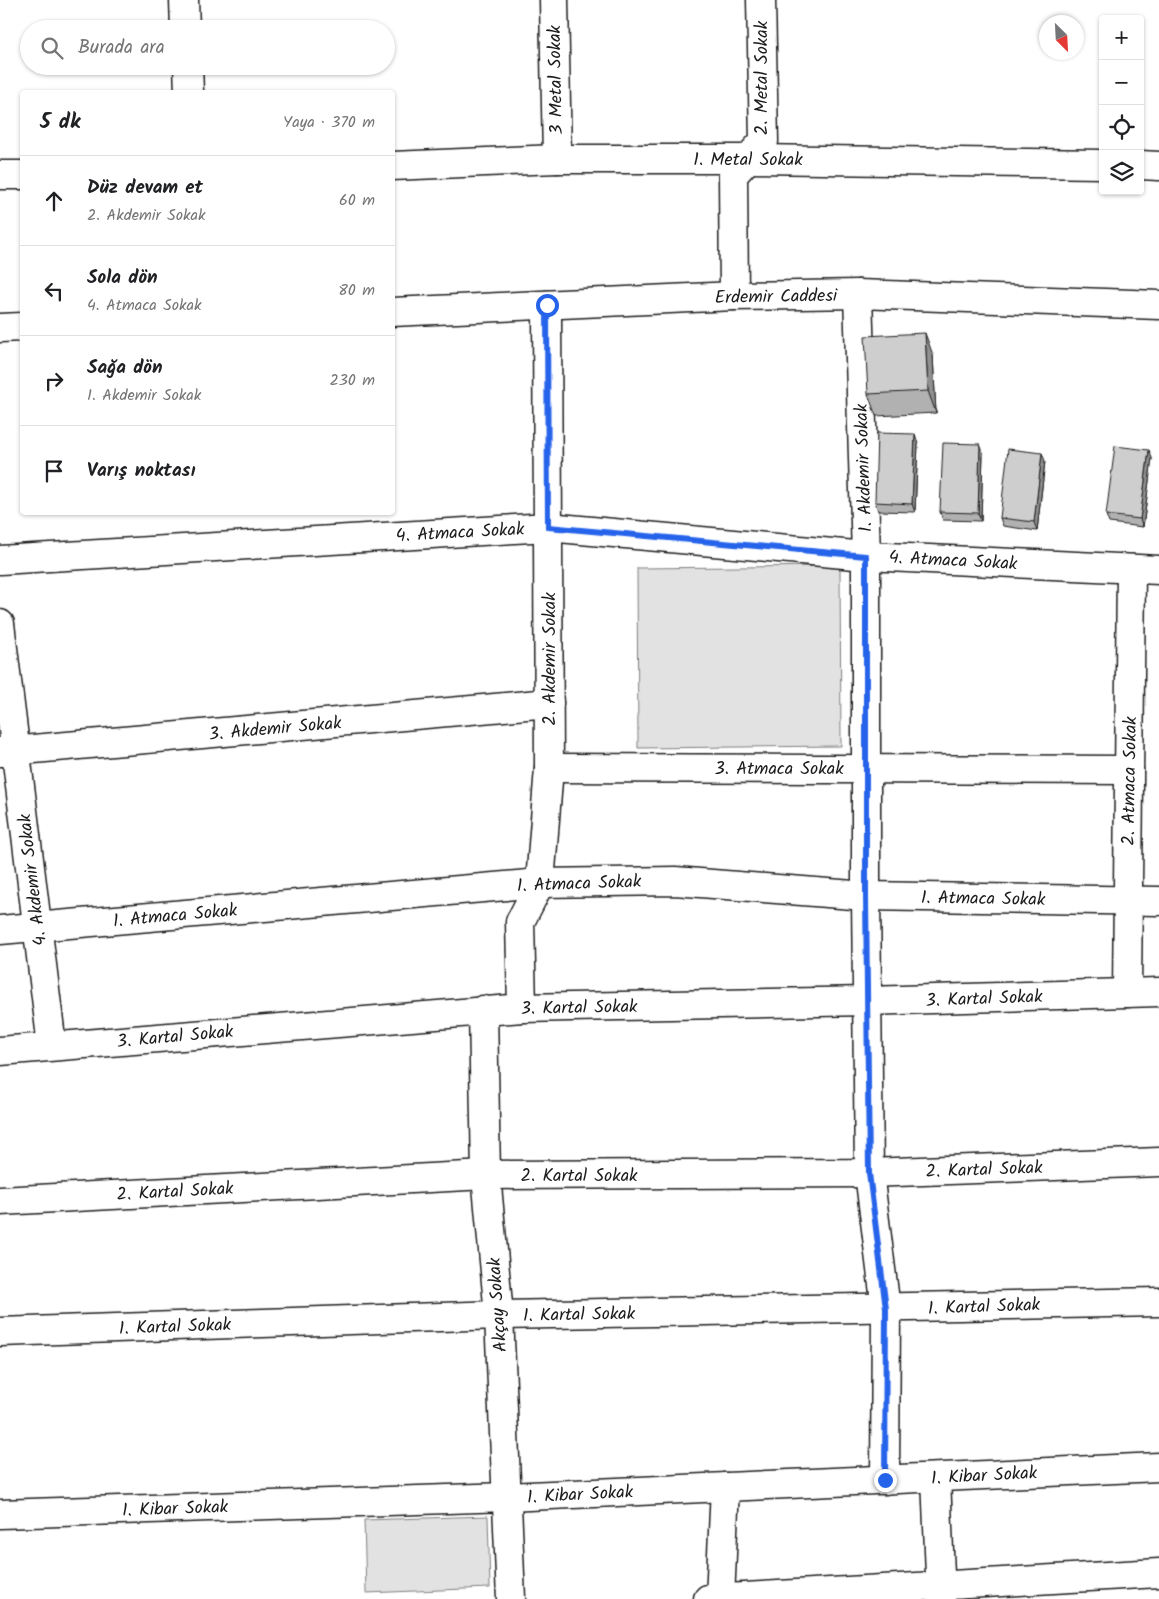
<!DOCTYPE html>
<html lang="tr">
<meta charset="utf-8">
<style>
:root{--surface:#fff;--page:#f6f6f6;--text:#202124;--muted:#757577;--line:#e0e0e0}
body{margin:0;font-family:Kalam,sans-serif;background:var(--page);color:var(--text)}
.controls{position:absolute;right:15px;top:15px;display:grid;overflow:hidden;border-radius:5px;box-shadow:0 1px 4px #0004}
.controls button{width:45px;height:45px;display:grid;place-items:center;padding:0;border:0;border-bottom:1px solid var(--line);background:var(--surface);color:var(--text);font:25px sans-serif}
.compass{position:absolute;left:1039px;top:15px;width:45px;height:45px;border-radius:50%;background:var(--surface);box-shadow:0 1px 4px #0004;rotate:156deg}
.stop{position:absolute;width:15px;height:15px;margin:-11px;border:4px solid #2563eb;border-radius:50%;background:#fff}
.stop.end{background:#2563eb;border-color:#fff;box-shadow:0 1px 5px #0008}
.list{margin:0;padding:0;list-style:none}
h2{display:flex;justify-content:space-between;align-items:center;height:65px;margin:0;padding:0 20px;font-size:21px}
h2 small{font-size:16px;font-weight:400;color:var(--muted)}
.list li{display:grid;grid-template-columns:32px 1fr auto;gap:15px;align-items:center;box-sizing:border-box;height:90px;padding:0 20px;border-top:1px solid var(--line)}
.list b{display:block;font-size:19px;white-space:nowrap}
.list p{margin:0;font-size:16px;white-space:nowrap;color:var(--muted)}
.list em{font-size:16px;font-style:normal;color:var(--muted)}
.icon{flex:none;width:28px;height:28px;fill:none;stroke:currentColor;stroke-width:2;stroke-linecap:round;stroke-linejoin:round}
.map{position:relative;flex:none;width:1159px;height:1599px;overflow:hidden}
.search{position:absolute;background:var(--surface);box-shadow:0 1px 4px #0004;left:20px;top:20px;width:375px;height:55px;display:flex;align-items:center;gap:12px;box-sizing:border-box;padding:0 18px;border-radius:28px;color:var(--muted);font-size:19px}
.panel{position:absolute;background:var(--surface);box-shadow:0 1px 4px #0004;left:20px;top:90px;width:375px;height:425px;border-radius:5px}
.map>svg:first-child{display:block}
</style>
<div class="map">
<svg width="1159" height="1599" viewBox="0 0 1159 1599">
<rect width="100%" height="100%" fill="#fff"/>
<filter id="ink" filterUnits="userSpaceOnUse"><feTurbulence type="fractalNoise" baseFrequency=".02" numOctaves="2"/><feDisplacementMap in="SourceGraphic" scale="10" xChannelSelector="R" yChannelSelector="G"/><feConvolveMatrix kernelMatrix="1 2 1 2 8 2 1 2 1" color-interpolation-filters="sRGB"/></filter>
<g filter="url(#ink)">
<g fill="#e2e2e2" stroke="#7f7f7f">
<polygon points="840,566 841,746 638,748 637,568"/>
<polygon points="488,1516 490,1588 366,1593 364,1520"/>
</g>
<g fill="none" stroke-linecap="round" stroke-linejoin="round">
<g stroke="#1c1c1c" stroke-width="31">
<g id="minor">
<polyline points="184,0 185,29"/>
<polyline points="554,0 557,159"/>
<polyline points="188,66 189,92"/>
<polyline points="1140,165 1159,166"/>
<polyline points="392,166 557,159 748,159 1103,164"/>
<polyline points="0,175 22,175"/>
<polyline points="858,294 866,556 866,896 869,1173 886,1309 885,1480"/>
<polyline points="734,296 733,175 764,141 761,0"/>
<polyline points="392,312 734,296 858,294 1159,305"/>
<polyline points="0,328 22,327"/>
<polyline points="0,560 548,527 866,556 1159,570"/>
<polyline points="0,624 52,1046"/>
<polyline points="0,752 549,703"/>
<polyline points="549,768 1129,770"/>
<polyline points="0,930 540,883 675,881 866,896 1159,901"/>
<polyline points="1127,993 1131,569"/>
<polyline points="522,1008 520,922 540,883 549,768 547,305"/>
<polyline points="483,1010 486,1175 499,1315 511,1599"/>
<polyline points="0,1051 522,1008 867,1001 1159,992"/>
<polyline points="0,1201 486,1175 869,1173 1159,1162"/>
<polyline points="0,1332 499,1315 1159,1302"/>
<polyline points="936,1478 941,1599"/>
<polyline points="0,1514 507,1497 1159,1467"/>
<polyline points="708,1599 1159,1573"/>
<polyline points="720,1599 725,1487"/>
</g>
</g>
<use href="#minor" stroke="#fff" stroke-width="28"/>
</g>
<g fill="#b1b1b1" stroke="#1c1c1c">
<polygon points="933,355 936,413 876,416 868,394"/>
<polygon points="918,443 915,512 878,511 875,502"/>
<polygon points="983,452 981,521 943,520 940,512"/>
<polygon points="1152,458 1143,527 1109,523 1106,515"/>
<polygon points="1045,461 1037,531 1003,526 1000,518"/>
</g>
<g fill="#909090" stroke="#1c1c1c">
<polygon points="925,333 933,355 936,413 928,391"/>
<polygon points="915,434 918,443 915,512 912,504"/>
<polygon points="980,444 983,452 981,521 978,513"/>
<polygon points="1149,450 1152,458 1143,527 1140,519"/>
<polygon points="1042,453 1045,461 1037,531 1034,522"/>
</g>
<g fill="#cecece" stroke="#1c1c1c">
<polygon points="925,333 928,391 868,394 865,336"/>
<polygon points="877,433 915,434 912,504 875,502"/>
<polygon points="943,443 980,444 978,513 940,512"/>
<polygon points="1115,446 1149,450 1140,519 1106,515"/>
<polygon points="1008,449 1042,453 1034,522 1000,518"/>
</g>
</g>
<g fill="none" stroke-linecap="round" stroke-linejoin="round" filter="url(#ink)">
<polyline stroke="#2563eb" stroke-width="6" points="547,305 548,527 866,556 866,896 869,1173 886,1309 885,1480"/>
</g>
<g text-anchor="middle" stroke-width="4" stroke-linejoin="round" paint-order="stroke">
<g font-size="18" fill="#1c1c1c" stroke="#fff">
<text transform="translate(761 78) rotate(-90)" y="6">2. Metal Sokak</text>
<text transform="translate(555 80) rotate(-91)" y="6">3 Metal Sokak</text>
<text x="748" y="165">1. Metal Sokak</text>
<text transform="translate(776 296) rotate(-1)" y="6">Erdemir Caddesi</text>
<text transform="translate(863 468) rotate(-92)" y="6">1. Akdemir Sokak</text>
<text transform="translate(460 532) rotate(-3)" y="6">4. Atmaca Sokak</text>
<text transform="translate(953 560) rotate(3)" y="6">4. Atmaca Sokak</text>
<text transform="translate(549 659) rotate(-90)" y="6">2. Akdemir Sokak</text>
<text transform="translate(275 728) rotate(-5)" y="6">3. Akdemir Sokak</text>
<text x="779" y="774">3. Atmaca Sokak</text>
<text transform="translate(1129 781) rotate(-89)" y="6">2. Atmaca Sokak</text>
<text transform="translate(32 880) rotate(-97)" y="6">4. Akdemir Sokak</text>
<text transform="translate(579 883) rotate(-2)" y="6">1. Atmaca Sokak</text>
<text transform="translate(983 898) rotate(1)" y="6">1. Atmaca Sokak</text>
<text transform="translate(175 915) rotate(-5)" y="6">1. Atmaca Sokak</text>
<text transform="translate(984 998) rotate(-2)" y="6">3. Kartal Sokak</text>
<text transform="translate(579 1007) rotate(-1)" y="6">3. Kartal Sokak</text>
<text transform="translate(175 1036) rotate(-5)" y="6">3. Kartal Sokak</text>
<text transform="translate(984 1169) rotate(-2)" y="6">2. Kartal Sokak</text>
<text x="579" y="1181">2. Kartal Sokak</text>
<text transform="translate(175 1191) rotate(-3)" y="6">2. Kartal Sokak</text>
<text transform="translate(497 1305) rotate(-94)" y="6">Akçay Sokak</text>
<text transform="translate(984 1306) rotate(-2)" y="6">1. Kartal Sokak</text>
<text transform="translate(579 1314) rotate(-1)" y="6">1. Kartal Sokak</text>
<text transform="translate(175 1326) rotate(-2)" y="6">1. Kartal Sokak</text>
<text transform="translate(984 1475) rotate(-3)" y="6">1. Kibar Sokak</text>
<text transform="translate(580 1494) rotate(-3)" y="6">1. Kibar Sokak</text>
<text transform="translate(175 1508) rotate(-2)" y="6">1. Kibar Sokak</text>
</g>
</g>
</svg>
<div class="controls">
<button>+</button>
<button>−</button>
<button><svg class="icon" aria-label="locate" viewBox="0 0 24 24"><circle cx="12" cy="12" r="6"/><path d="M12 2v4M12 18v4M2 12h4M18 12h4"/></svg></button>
<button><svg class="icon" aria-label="layers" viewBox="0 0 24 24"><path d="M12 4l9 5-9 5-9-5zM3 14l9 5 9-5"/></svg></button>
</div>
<svg class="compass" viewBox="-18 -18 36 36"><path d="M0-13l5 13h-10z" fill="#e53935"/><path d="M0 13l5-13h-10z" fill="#757577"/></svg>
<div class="stop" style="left:547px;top:305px"></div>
<div class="stop end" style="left:885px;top:1480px"></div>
<div class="search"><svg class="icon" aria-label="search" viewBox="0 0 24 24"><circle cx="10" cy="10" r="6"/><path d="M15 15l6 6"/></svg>Burada ara</div>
<section class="panel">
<h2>5 dk<small>Yaya · 370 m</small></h2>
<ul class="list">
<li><svg class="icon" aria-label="ahead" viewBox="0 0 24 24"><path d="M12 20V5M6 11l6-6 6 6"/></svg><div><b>Düz devam et</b><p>2. Akdemir Sokak</p></div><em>60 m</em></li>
<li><svg class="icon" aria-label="left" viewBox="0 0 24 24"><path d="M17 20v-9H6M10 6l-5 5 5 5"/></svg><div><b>Sola dön</b><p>4. Atmaca Sokak</p></div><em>80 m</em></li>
<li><svg class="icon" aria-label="right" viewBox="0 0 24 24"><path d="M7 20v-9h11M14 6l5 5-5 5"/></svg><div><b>Sağa dön</b><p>1. Akdemir Sokak</p></div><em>230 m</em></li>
<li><svg class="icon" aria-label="arrive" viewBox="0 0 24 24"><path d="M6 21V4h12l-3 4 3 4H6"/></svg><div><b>Varış noktası</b></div></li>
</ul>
</section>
</div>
